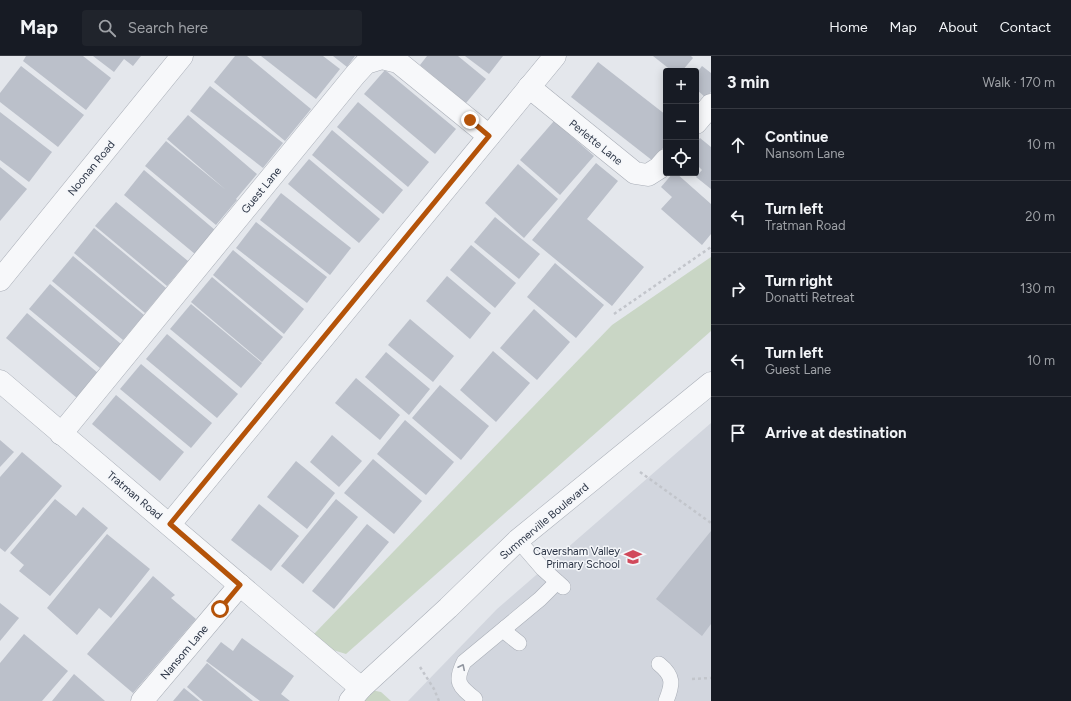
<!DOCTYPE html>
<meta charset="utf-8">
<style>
:root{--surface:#171b24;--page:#20242c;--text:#f1f3f6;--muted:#9ea1a6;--line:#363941}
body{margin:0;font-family:Figtree,sans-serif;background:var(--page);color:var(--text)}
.controls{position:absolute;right:12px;top:12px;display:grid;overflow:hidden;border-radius:4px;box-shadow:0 2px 10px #0003}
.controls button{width:36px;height:36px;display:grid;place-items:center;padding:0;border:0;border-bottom:1px solid var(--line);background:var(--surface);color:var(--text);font:20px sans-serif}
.stop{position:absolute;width:12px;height:12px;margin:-9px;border:3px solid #b45309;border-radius:50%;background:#fff}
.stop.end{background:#b45309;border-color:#fff;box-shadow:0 1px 4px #0008}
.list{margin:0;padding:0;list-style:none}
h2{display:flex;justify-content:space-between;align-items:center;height:52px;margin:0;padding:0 16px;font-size:17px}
h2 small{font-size:13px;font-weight:400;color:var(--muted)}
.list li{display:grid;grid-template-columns:26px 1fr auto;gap:12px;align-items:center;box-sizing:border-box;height:72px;padding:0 16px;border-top:1px solid var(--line)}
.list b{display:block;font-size:15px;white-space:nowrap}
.list p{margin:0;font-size:13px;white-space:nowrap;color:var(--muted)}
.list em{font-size:13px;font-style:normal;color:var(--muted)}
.icon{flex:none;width:22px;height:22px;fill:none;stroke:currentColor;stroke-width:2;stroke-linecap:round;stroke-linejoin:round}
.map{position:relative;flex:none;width:711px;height:645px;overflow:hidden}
header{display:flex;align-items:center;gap:24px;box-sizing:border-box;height:56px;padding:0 20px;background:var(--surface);border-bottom:1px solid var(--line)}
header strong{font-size:19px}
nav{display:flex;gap:22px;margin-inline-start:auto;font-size:14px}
.search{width:280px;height:36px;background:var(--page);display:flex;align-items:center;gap:10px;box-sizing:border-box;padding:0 14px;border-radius:4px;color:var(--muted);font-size:15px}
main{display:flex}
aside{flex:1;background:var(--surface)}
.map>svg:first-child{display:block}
</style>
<header>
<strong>Map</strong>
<div class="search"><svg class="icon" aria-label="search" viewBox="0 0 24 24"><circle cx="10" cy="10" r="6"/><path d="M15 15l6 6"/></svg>Search here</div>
<nav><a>Home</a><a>Map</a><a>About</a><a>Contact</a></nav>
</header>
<main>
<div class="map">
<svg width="711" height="645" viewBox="0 0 711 645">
<rect width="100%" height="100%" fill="#e4e7ec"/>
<polygon fill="#d2d6de" points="711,367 711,645 408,645 497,553"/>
<g fill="#c9d6c5">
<polygon points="711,201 711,275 346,598 333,594 314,578 612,269"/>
<polygon points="361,632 381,636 391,645 350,645"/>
</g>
<g fill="#bbc0ca">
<polygon points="26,0 83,0 111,22 86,54 23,5"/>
<polygon points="93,0 141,0 133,10 124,3 114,16"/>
<polygon points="235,0 247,0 311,53 285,85 214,26"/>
<polygon points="261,0 323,0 340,13 316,43"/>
<polygon points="333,0 355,0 347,11"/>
<polygon points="427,0 458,0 486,23 466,47 420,9"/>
<polygon points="465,0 503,0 489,18"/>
<polygon points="653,0 691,0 693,2 682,15 672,15"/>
<polygon points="598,6 666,59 666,88 653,105 571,41"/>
<polygon points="21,10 84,59 58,91 0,46 0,37"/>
<polygon points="702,10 711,17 711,36 706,42 696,33 696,18"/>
<polygon points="385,14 456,73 435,98 364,38"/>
<polygon points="210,30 283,87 263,112 190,55"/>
<polygon points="358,46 429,106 408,131 337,71"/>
<polygon points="0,56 52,96 29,126 0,104"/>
<polygon points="188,59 257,118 236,143 237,144 216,169 145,110 166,85 226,134 167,83"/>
<polygon points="554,65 594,100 560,139 520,104"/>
<polygon points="332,74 403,134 383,158 312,99"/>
<polygon points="700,82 711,91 711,133 696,121 702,114 696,108 696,87"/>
<polygon points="309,103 380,163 359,187 288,128"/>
<polygon points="596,107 618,125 587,163 644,211 612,250 532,184"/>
<polygon points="518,108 558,143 524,182 485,147"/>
<polygon points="0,111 27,133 0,165"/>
<polygon points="144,114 215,174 195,198 124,139"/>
<polygon points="673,117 676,117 711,148 711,178 702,189 661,153 672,141 661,131"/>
<polygon points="281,137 351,192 330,219 260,164"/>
<polygon points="116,146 188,205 167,230 95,170"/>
<polygon points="495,161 540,198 519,223 474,186"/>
<polygon points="256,166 327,221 307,247 236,192"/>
<polygon points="94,172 166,232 145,257 74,197"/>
<polygon points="471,189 516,227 495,252 450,214"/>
<polygon points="233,194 304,253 284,278 213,219"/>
<polygon points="73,200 144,259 123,284 52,225"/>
<polygon points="555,207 604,249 576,282 527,241"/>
<polygon points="447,220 491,257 470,283 426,245"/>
<polygon points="212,221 283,281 262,306 191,246"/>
<polygon points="50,228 121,288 100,312 29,253"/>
<polygon points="191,248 262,307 241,332 170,273"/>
<polygon points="534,253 570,286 537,324 500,292"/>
<polygon points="27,257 98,317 77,342 6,282"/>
<polygon points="410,263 454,300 433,326 388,289"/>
<polygon points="167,278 238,338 217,362 146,303"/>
<polygon points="493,295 530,327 496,366 460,334"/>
<polygon points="386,296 430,333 409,359 365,321"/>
<polygon points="141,308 212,367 191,392 120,333"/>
<polygon points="356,322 400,359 380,384 335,347"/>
<polygon points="440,329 489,370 461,404 412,362"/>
<polygon points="116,339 184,396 160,425 92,368"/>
<polygon points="405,364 454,406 426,439 377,398"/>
<polygon points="332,379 362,405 339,431 310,406"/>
<polygon points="0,384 14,396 0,411"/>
<polygon points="22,396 62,430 5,496 0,492 0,421"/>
<polygon points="373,403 422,445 394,478 344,437"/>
<polygon points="296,405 335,437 307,473 267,441"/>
<polygon points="55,443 76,460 83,451 108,472 50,540 19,515 24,509 10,497"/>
<polygon points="336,443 358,461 303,528 281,510"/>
<polygon points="259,448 299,480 271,515 231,484"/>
<polygon points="367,468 389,486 334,553 312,535"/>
<polygon points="711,475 711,568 702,580 656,543"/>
<polygon points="107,478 150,513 111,562 99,552 77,579 47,552"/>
<polygon points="153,520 175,539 171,542 196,563 133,637 87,598"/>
<polygon points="0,547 19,562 0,585"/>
<polygon points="24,578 68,615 42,645 0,645 0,607"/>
<polygon points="242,582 294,620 281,638 290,645 260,645 206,605 221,586 233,595"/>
<polygon points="207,607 253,645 203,645 187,631"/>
<polygon points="74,618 105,645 52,645"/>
<polygon points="184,632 200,645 173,645"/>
</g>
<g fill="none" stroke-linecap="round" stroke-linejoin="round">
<g stroke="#a9aeb7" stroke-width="16">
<g id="lane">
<polyline points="518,484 543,513 563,531"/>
<polyline points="505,572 509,579 519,587"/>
<path d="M659 608C674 620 673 628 666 645"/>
<path d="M475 643C459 630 454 626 464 606L540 543 557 526"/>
</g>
</g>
<g stroke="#a9aeb7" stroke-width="23">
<g id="street">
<polyline points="529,31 635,117 648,119 659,112 666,104"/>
<polyline points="696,67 711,49"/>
<polyline points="0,224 182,0"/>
<polyline points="0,325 361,632"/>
<polyline points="61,378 355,19 366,7 382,2 398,6 489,80"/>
<polyline points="170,468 555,0"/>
<polyline points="142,645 240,529"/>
<polyline points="350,645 361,632 448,552 518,484 711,327"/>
</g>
</g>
<g stroke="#c2c5cb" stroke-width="2.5" stroke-dasharray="3 3" stroke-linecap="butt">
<polyline points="614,258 711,191"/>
<polyline points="640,416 711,467"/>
<polyline points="420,611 434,633 439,645"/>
<polyline points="692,623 711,622"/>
</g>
<use href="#lane" stroke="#f7f8fa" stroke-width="15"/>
<use href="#street" stroke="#f7f8fa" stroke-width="22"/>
</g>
<defs><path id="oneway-chevron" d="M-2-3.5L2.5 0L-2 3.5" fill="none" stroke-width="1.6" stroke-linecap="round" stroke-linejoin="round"/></defs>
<use stroke="#9196a0" href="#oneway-chevron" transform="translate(462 611) rotate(-64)"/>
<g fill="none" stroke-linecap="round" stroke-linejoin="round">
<polyline stroke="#b45309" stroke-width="5" points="220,553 240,529 170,468 489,80 470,64"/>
</g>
<defs>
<g id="school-bare" transform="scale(1.38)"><path d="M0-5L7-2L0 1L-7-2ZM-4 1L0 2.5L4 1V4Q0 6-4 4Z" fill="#d1495b" stroke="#f4f6f9" stroke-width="2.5" paint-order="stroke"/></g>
</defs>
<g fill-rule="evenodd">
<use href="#school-bare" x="633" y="501"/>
</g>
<g text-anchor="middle" stroke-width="3" stroke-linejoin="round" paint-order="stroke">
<g font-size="11" fill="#2b3445" stroke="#f4f6f9">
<text transform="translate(596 86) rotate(39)" y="4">Perlette Lane</text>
<text transform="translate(91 112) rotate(-51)" y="4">Noonan Road</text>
<text transform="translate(261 134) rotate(-51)" y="4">Guest Lane</text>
<text transform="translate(135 439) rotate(40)" y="4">Tratman Road</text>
<text transform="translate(544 465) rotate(-40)" y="4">Summerville Boulevard</text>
<text transform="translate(184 596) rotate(-50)" y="4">Nansom Lane</text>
</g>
<g font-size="11" fill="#2b3445" stroke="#f4f6f9" text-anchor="end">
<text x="620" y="499">Caversham Valley<tspan x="620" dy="13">Primary School</tspan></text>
</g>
</g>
</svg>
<div class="controls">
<button>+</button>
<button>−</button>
<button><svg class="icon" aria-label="locate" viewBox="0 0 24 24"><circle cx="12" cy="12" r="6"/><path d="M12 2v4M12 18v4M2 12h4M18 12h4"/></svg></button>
</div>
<div class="stop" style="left:220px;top:553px"></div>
<div class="stop end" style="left:470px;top:64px"></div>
</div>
<aside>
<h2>3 min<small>Walk · 170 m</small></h2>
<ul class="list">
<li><svg class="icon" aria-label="ahead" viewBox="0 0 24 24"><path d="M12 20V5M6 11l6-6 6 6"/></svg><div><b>Continue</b><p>Nansom Lane</p></div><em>10 m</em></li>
<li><svg class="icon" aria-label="left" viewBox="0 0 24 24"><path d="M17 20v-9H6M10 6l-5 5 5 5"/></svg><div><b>Turn left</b><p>Tratman Road</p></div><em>20 m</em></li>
<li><svg class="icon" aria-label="right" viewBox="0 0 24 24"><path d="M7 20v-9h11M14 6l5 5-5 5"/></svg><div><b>Turn right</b><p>Donatti Retreat</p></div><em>130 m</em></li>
<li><svg class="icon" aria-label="left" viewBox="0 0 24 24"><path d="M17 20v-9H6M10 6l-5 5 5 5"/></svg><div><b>Turn left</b><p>Guest Lane</p></div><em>10 m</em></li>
<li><svg class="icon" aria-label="arrive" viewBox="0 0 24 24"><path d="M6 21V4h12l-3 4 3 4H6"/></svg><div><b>Arrive at destination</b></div></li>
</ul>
</aside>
</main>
